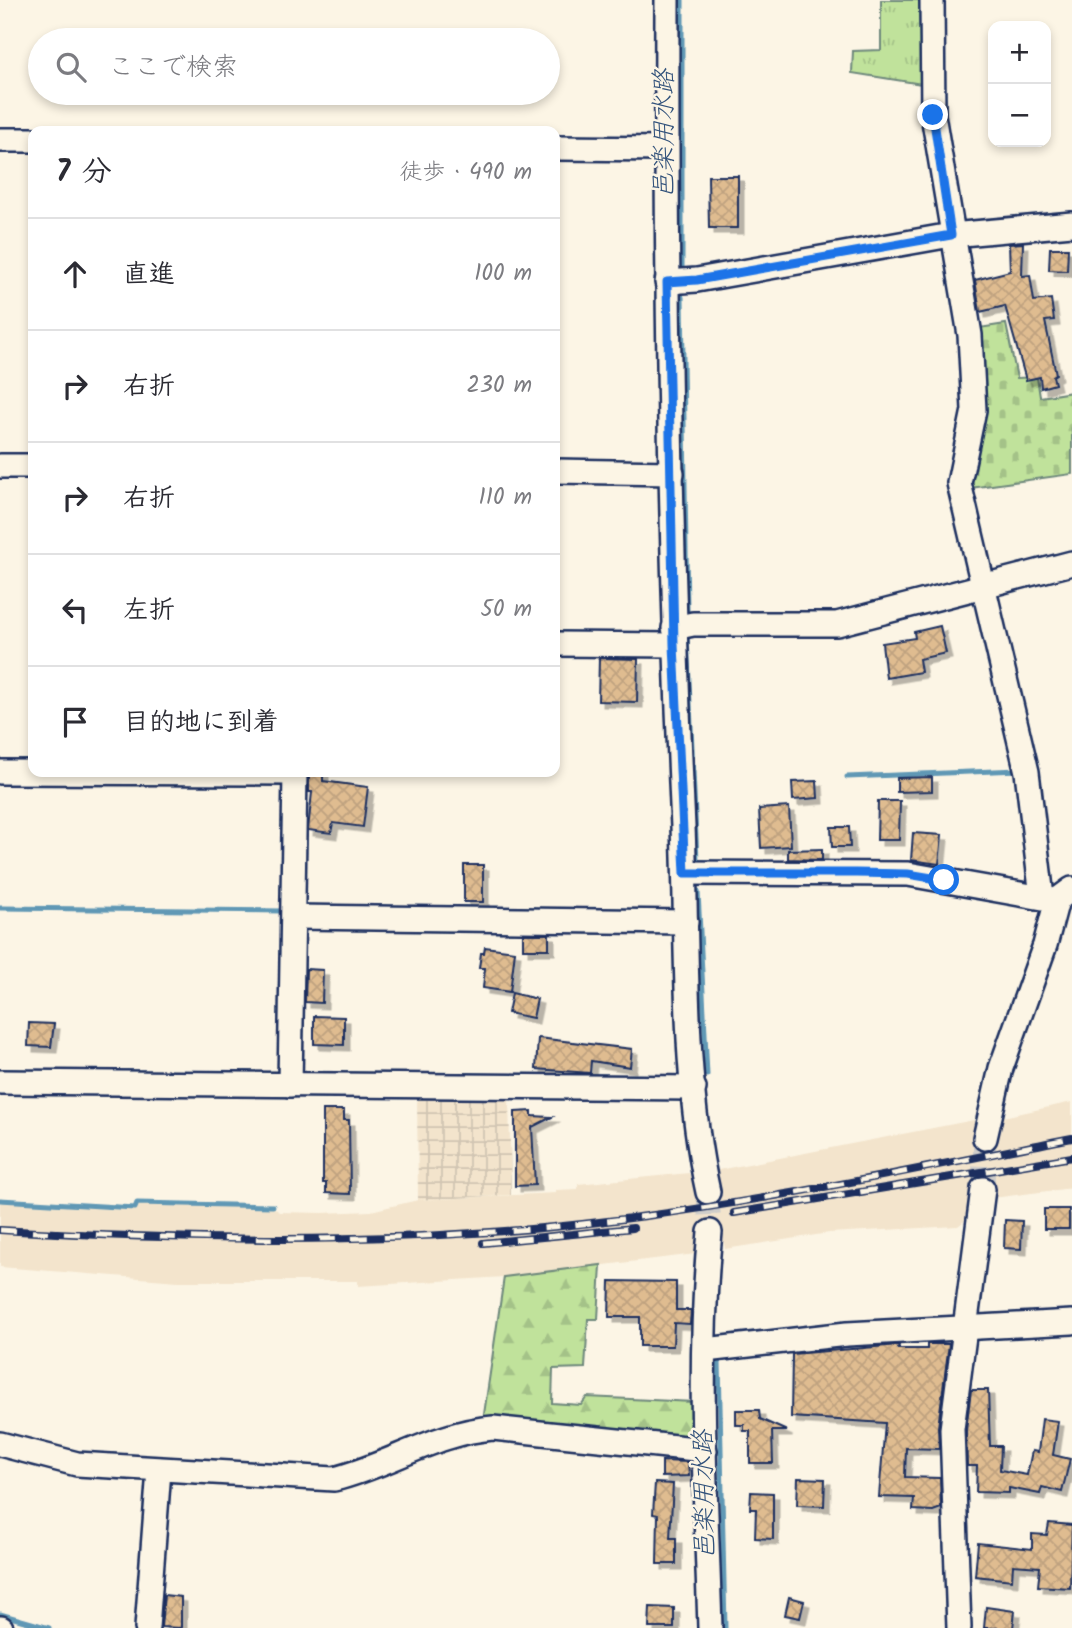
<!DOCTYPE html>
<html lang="ja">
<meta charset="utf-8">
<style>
:root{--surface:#fff;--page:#f7f7f7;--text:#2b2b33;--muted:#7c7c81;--line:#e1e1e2}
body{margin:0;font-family:Kalam,"Klee One",sans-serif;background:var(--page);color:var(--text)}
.controls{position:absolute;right:21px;top:21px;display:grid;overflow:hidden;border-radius:14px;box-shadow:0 4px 10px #0003}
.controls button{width:63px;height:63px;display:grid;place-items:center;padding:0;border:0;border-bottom:2px solid var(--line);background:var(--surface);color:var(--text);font:35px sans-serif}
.stop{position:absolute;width:21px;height:21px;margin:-16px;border:5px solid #1a73e8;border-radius:50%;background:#fff}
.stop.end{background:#1a73e8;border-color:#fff;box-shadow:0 2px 7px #0008}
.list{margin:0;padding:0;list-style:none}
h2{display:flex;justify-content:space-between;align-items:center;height:91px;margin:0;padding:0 28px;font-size:30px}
h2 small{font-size:23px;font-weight:400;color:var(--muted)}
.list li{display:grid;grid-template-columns:46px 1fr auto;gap:21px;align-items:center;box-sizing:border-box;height:112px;padding:0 28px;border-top:2px solid var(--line)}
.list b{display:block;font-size:26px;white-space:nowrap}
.list em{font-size:23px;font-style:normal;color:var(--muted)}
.icon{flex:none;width:38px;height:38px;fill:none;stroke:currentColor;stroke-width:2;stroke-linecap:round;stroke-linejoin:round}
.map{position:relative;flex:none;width:1072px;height:1628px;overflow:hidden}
.search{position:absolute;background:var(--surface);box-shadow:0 4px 10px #0003;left:28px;top:28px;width:532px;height:77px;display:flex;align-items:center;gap:18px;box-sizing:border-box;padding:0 24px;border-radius:38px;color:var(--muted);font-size:26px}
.panel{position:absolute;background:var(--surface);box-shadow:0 4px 10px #0003;left:28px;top:126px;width:532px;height:651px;border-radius:14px}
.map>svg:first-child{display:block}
</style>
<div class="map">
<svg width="1072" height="1628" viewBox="0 0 1072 1628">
<defs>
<pattern id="industrial-grid" width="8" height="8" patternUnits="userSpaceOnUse" patternTransform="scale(1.75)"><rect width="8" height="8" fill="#f3e4cc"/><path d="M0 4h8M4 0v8" fill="none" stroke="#d0c4b2"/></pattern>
<pattern id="grass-tufts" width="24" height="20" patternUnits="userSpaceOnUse" patternTransform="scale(1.75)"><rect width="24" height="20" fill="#c0e29b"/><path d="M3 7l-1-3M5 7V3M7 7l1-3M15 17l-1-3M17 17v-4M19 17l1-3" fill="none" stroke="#a4c288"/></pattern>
<pattern id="forest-firs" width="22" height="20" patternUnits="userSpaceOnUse" patternTransform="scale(1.75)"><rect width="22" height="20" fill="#c0e29b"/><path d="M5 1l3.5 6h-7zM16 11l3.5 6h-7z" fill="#a4c288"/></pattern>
<pattern id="cemetery-stones" width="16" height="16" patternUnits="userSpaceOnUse" patternTransform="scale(1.75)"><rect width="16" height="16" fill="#c0e29b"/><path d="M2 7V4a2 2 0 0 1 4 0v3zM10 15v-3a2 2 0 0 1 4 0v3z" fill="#a4c288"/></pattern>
<pattern id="building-cross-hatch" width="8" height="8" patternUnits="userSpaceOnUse" patternTransform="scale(1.75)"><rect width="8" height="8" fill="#dfbc90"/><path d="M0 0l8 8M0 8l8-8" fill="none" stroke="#bfa27f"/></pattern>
<filter id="shadow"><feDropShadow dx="5.5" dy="5.5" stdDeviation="0" flood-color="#0004"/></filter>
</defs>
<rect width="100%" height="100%" fill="#fcf5e5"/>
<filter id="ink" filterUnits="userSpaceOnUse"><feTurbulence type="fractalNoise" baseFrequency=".0143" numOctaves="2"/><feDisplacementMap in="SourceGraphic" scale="14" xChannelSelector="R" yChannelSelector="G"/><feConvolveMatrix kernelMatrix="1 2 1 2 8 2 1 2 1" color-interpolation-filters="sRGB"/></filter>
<g filter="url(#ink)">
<polygon fill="#f3e4cc" points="1072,1102 1072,1188 993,1198 958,1226 829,1233 725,1249 721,1231 703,1233 696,1254 504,1277 358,1286 358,1281 178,1281 0,1267 0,1200 135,1208 137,1203 273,1206 279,1212 322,1213 371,1211 418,1200 556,1193 556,1190 578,1189 578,1184 689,1173 699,1193 716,1177 718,1170 974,1120 980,1138 994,1119"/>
<polygon fill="url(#industrial-grid)" points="417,1093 509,1094 511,1195 418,1200"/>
<polygon fill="url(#grass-tufts)" stroke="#6e887c" stroke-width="2" points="881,0 925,0 922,84 852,73 853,51 881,50"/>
<polygon fill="url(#forest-firs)" stroke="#6e887c" stroke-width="2" points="601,1265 598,1319 588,1319 585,1368 553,1369 552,1403 581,1405 587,1397 694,1402 693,1441 483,1421 504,1277"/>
<polygon fill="url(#cemetery-stones)" stroke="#6e887c" stroke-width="2" points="1006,324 1017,378 1037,377 1040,397 1072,392 1072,474 970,488 979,328"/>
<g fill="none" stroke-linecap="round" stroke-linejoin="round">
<g stroke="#6198b5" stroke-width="5">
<polyline points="682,269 682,0"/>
<polyline points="682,297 687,611"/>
<polyline points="687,636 697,860"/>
<polyline points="847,777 1019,770"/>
<polyline points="698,891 707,1075"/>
<polyline points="0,908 283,911"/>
<polyline points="0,1200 135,1208 137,1203 273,1206"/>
<polyline points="719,1361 725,1628"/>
<polyline points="0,1614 49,1628"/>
</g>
</g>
<g fill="url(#building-cross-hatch)" stroke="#1b2f5e" stroke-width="2" filter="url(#shadow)">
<polygon points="708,176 738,176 738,228 709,228"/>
<polygon points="1023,243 1022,276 1030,275 1034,301 1051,299 1054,320 1045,321 1056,374 1053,376 1055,384 1041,388 1040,377 1026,380 1005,306 980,312 975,280 1010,271 1009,244"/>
<polygon points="1050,248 1068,248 1067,271 1049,270"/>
<polygon points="940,626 946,653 919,659 921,672 886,678 882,643 915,638 914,632"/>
<polygon points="599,658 638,659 637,702 598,701"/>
<polygon points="309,772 323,772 323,781 368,787 363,827 333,823 331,833 308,830 312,792 309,792"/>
<polygon points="932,777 932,791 897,792 897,778"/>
<polygon points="817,781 818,798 793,800 792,782"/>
<polygon points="878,801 900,801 899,840 877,840"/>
<polygon points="789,807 791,846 761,848 759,809"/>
<polygon points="831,827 849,827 850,847 832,847"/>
<polygon points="913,833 942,835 939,864 911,860"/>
<polygon points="822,849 822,860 788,859 788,850"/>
<rect x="464" y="865" width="19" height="37"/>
<rect x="523" y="934" width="26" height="15"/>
<polygon points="485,947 515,951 510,992 483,988 485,968 479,968 481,953 484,953"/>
<polygon points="306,969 323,970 322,1003 305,1002"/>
<polygon points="512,993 537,999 533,1018 508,1013"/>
<polygon points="314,1016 344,1017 344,1045 314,1044"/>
<polygon points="29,1023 54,1024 51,1047 28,1046"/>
<polygon points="538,1038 632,1049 630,1067 591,1061 590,1073 536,1069"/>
<polygon points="323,1110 344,1110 344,1120 349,1120 350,1194 326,1193 326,1183 323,1183"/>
<polygon points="532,1111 532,1116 552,1117 532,1127 535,1185 515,1186 515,1112"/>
<rect x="1044" y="1209" width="25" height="20"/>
<polygon points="1005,1220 1022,1221 1021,1249 1004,1248"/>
<polygon points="610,1281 676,1282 676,1310 691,1310 690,1324 674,1323 673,1346 640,1346 640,1317 609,1317"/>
<polygon points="927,1344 949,1344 938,1427 939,1449 906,1448 905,1477 940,1478 941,1508 933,1511 913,1510 914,1498 879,1497 885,1423 791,1417 792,1354 899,1345 898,1349 927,1349"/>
<polygon points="971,1390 988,1390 990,1446 1001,1446 1000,1470 1027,1475 1032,1451 1038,1452 1042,1419 1058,1421 1053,1455 1070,1459 1062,1492 1042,1487 1040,1494 1009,1488 1009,1493 976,1492 977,1466 967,1466 966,1430"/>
<polygon points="736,1410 759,1410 760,1419 787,1431 772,1431 773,1463 750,1463 750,1431 744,1431 744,1425 736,1425"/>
<polygon points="662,1461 688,1462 689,1476 662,1477"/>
<polygon points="798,1478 825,1479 824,1506 797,1505"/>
<polygon points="655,1483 673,1484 670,1538 676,1538 676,1564 657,1564 658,1515 653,1514"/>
<polygon points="751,1492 773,1493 773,1539 755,1538 756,1509 750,1509"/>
<polygon points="1049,1523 1072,1525 1070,1588 1038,1586 1040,1567 1013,1565 1012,1580 975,1576 978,1543 1032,1549 1032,1534 1047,1535"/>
<polygon points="164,1595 181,1597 181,1628 161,1627"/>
<polygon points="789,1597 804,1601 800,1618 785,1615"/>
<polygon points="650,1607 674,1608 674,1628 649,1628"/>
<polygon points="986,1607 1015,1611 1013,1628 984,1628"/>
</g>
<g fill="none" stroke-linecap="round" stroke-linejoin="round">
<g stroke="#cfcdca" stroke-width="23" stroke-dasharray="23 11" stroke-linecap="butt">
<polyline points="983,1189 985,1138"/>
<polyline points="708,1192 710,1232"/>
</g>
<g stroke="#1b2f5e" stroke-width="28">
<g id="minor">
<path d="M667 0C666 276 670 552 683 827 688 948 682 1074 708 1192"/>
<polyline points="932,0 933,115 970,335 974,410 959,483 1027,772 1042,897"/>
<polyline points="0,140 33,140"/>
<polyline points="555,148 666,149"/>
<polyline points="667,282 697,280 951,235 1072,224"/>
<polyline points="0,466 33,466"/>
<polyline points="555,471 672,473"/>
<polyline points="674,628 693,624 837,624 1072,563"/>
<polyline points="555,644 674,645"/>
<polyline points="0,772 295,773"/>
<polyline points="685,873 908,874 1054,900"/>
<polyline points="294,917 686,922"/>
<polyline points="0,1082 694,1088"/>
<polyline points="290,1085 295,772"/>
<polyline points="985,1138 1001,1068 1045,945 1057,900 1072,889"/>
<polyline points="705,1350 847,1334 1072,1322"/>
<path d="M0 1444 77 1464 334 1479C388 1466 437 1432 493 1428L705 1450"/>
<polyline points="0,1628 1,1628"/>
<polyline points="147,1628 159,1470"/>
<path d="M710 1628C706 1497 697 1363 710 1232"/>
<polyline points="959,1628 952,1429 983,1189"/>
</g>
</g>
<use href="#minor" stroke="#fcf5e5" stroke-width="23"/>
<g stroke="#1b2f5e" stroke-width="8">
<g id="rail">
<polyline points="734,1213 1072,1157"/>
<path d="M0 1230C178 1240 354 1244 531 1229 714 1213 893 1174 1072 1138"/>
<polyline points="483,1243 633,1228"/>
</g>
</g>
<use href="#rail" stroke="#fcf5e5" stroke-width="5" stroke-dasharray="16" stroke-linecap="butt"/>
</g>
</g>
<g fill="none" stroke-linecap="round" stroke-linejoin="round" filter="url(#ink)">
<polyline stroke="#1a73e8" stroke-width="9" points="933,115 951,235 697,280 667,282 674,645 685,873 856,873 908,874 944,880"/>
</g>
<g text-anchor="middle" stroke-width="5" stroke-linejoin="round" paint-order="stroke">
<g font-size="26" font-style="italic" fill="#32527b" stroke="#fcf5e5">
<text transform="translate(663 134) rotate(-90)" y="9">邑楽用水路</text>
<text transform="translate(703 1495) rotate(-91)" y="9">邑楽用水路</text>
</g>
</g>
</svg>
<div class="controls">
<button>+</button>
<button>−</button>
</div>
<div class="stop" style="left:944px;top:880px"></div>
<div class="stop end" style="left:933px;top:115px"></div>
<div class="search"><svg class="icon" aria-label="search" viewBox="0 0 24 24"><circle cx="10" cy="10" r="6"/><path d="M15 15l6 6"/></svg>ここで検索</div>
<section class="panel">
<h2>7 分<small>徒歩 · 490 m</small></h2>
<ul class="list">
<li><svg class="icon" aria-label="ahead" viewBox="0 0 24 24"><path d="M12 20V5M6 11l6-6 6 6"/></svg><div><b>直進</b></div><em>100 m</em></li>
<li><svg class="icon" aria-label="right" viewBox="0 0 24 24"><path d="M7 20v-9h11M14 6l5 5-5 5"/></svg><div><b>右折</b></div><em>230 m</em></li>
<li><svg class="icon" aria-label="right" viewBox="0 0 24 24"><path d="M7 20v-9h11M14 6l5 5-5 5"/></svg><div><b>右折</b></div><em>110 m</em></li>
<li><svg class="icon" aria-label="left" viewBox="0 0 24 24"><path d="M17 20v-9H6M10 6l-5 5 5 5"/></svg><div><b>左折</b></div><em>50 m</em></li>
<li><svg class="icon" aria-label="arrive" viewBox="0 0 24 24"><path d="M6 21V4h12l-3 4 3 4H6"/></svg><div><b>目的地に到着</b></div></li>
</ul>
</section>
</div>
